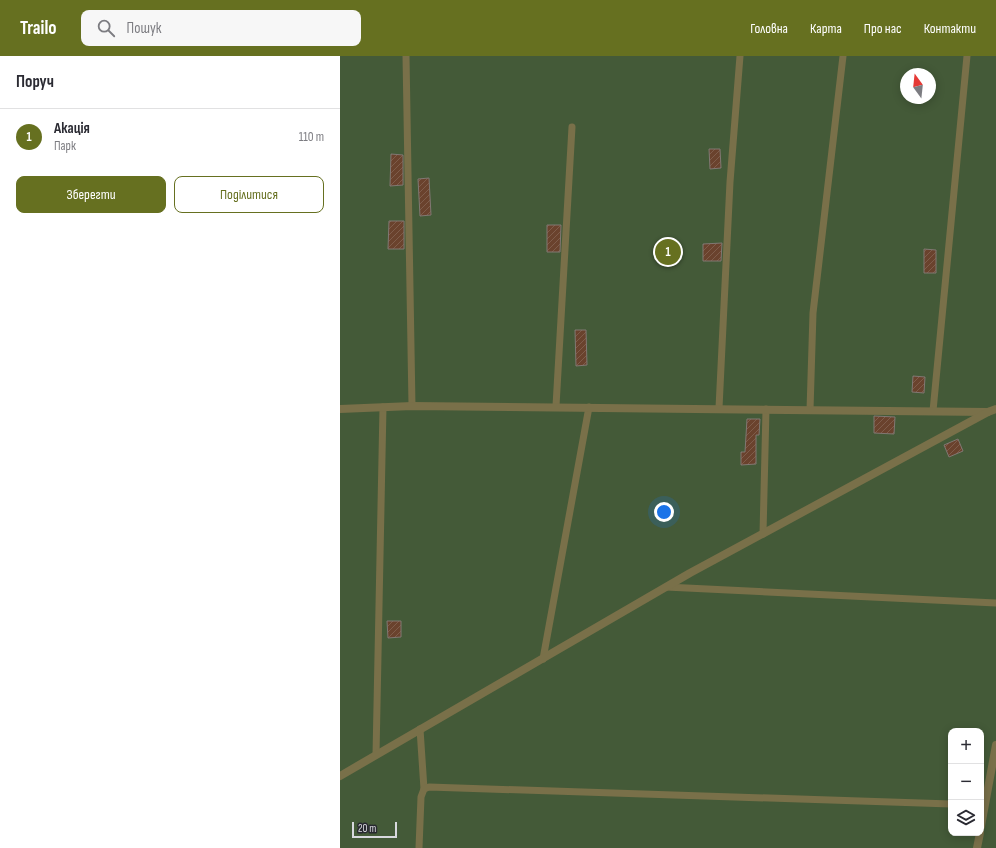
<!DOCTYPE html>
<html lang="uk">
<meta charset="utf-8">
<style>
:root{--surface:#fff;--page:#f7f7f7;--text:#2b2b33;--muted:#7c7c81;--line:#e1e1e2;--accent:#667020}
body{margin:0;font-family:"Sofia Sans Condensed",sans-serif;background:var(--page);color:var(--text)}
.controls{position:absolute;right:12px;bottom:12px;display:grid;overflow:hidden;border-radius:8px;box-shadow:0 2px 10px #0003}
.controls button{width:36px;height:36px;display:grid;place-items:center;padding:0;border:0;border-bottom:1px solid var(--line);background:var(--surface);color:var(--text);font:20px sans-serif}
.compass{position:absolute;left:560px;top:12px;width:36px;height:36px;border-radius:50%;background:var(--surface);box-shadow:0 2px 10px #0003;rotate:345deg}
.scale{position:absolute;left:12px;bottom:10px;width:45px;box-sizing:border-box;padding-left:4px;border:2px solid #d8d9de;border-top:0;font-size:11px;line-height:14px;white-space:nowrap;color:#d8d9de;-webkit-text-stroke:3px #282930;paint-order:stroke}
.you{position:absolute;left:324px;top:456px;width:14px;height:14px;margin:-10px;border:3px solid #fff;border-radius:50%;background:#1a73e8;box-shadow:0 0 0 6px #1a73e833}
.badge{display:grid;place-items:center;width:26px;height:26px;border-radius:50%;background:var(--accent);color:#fff;font-size:13px;font-weight:700}
.pin{position:absolute;translate:-50% -50%;border:2px solid #fff;box-shadow:0 1px 4px #0006}
.list{margin:0;padding:0;list-style:none}
h2{display:flex;justify-content:space-between;align-items:center;height:52px;margin:0;padding:0 16px;font-size:17px}
h2 small{font-size:13px;font-weight:400;color:var(--muted)}
.list li{display:grid;grid-template-columns:26px 1fr auto;gap:12px;align-items:center;box-sizing:border-box;height:56px;padding:0 16px;border-top:1px solid var(--line)}
.list b{display:block;font-size:15px;white-space:nowrap}
.list p{margin:0;font-size:13px;white-space:nowrap;color:var(--muted)}
.list em{font-size:13px;font-style:normal;color:var(--muted)}
.actions{display:flex;gap:8px;padding:12px 16px}
.actions a{flex:1;padding:9px 0;border:1px solid var(--accent);border-radius:8px;text-align:center;font-size:14px;color:var(--accent)}
.actions .main{background:var(--accent);color:#fff}
.icon{flex:none;width:22px;height:22px;fill:none;stroke:currentColor;stroke-width:2;stroke-linecap:round;stroke-linejoin:round}
.map{position:relative;flex:none;width:656px;height:792px;overflow:hidden}
header{display:flex;align-items:center;gap:24px;box-sizing:border-box;height:56px;padding:0 20px;background:var(--accent);color:#fff}
header strong{font-size:19px}
nav{display:flex;gap:22px;margin-inline-start:auto;font-size:14px}
.search{width:280px;height:36px;background:var(--page);display:flex;align-items:center;gap:10px;box-sizing:border-box;padding:0 14px;border-radius:8px;color:var(--muted);font-size:15px}
main{display:flex}
aside{flex:1;background:var(--surface)}
.map>svg:first-child{display:block}
</style>
<header>
<strong>Trailo</strong>
<div class="search"><svg class="icon" aria-label="search" viewBox="0 0 24 24"><circle cx="10" cy="10" r="6"/><path d="M15 15l6 6"/></svg>Пошук</div>
<nav><a>Головна</a><a>Карта</a><a>Про нас</a><a>Контакти</a></nav>
</header>
<main>
<aside>
<h2>Поруч<small></small></h2>
<ul class="list">
<li><span class="badge">1</span><div><b>Акація</b><p>Парк</p></div><em>110 m</em></li>
</ul>
<div class="actions"><a class="main">Зберегти</a><a>Поділитися</a></div>
</aside>
<div class="map">
<svg width="656" height="792" viewBox="0 0 656 792">
<defs>
<pattern id="building-hatch" width="6" height="6" patternUnits="userSpaceOnUse"><rect width="6" height="6" fill="#6a422d"/><path d="M-1 1l2-2M0 6l6-6M5 7l2-2" fill="none" stroke="#7f5d4b"/></pattern>
</defs>
<rect width="100%" height="100%" fill="#32333a"/>
<path fill="#445a38" fill-rule="evenodd" d="M0 0H656V792H0ZM566 18H590V42H566ZM611 675H641V777H611Z"/>
<g fill="url(#building-hatch)" stroke="#817873">
<polygon points="369,93 380,93 381,112 370,113"/>
<polygon points="51,98 63,99 63,129 50,130"/>
<polygon points="89,122 91,159 80,160 78,123"/>
<polygon points="49,165 64,165 64,193 48,193"/>
<polygon points="207,169 221,169 220,196 207,196"/>
<polygon points="382,187 381,205 363,205 363,188"/>
<polygon points="584,193 596,194 596,217 584,217"/>
<polygon points="235,274 246,274 247,309 236,310"/>
<polygon points="573,320 585,321 584,337 572,336"/>
<polygon points="534,360 555,361 554,378 534,377"/>
<polygon points="407,363 420,363 419,379 416,379 416,408 401,409 401,396 405,396"/>
<polygon points="618,383 623,395 609,401 604,389"/>
<polygon points="47,565 61,565 61,581 48,582"/>
</g>
<g fill="none" stroke-linecap="round" stroke-linejoin="round">
<g stroke="#797049" stroke-width="7">
<polyline points="66,0 72,350"/>
<polyline points="216,350 232,71"/>
<polyline points="379,352 390,126 400,0"/>
<polyline points="470,354 473,257 503,0"/>
<polyline points="593,355 627,0"/>
<polyline points="423,478 426,353"/>
<polyline points="326,531 656,547"/>
<polyline points="203,603 249,351"/>
<polyline points="80,673 84,733"/>
<polyline points="36,699 43,351"/>
<polyline points="79,792 81,741 84,733 89,731 611,748"/>
</g>
<g stroke="#797049" stroke-width="8">
<polyline points="0,353 72,350 648,356 656,353"/>
<polyline points="0,720 350,517 648,356"/>
<polyline points="641,770 656,689"/>
<polyline points="637,792 640,777"/>
</g>
</g>
</svg>
<div class="controls">
<button>+</button>
<button>−</button>
<button><svg class="icon" aria-label="layers" viewBox="0 0 24 24"><path d="M12 4l9 5-9 5-9-5zM3 14l9 5 9-5"/></svg></button>
</div>
<svg class="compass" viewBox="-18 -18 36 36"><path d="M0-13l5 13h-10z" fill="#e53935"/><path d="M0 13l5-13h-10z" fill="#7c7c81"/></svg>
<div class="scale">20 m</div>
<div class="you"></div>
<div class="pin badge" style="left:328px;top:196px">1</div>
</div>
</main>
